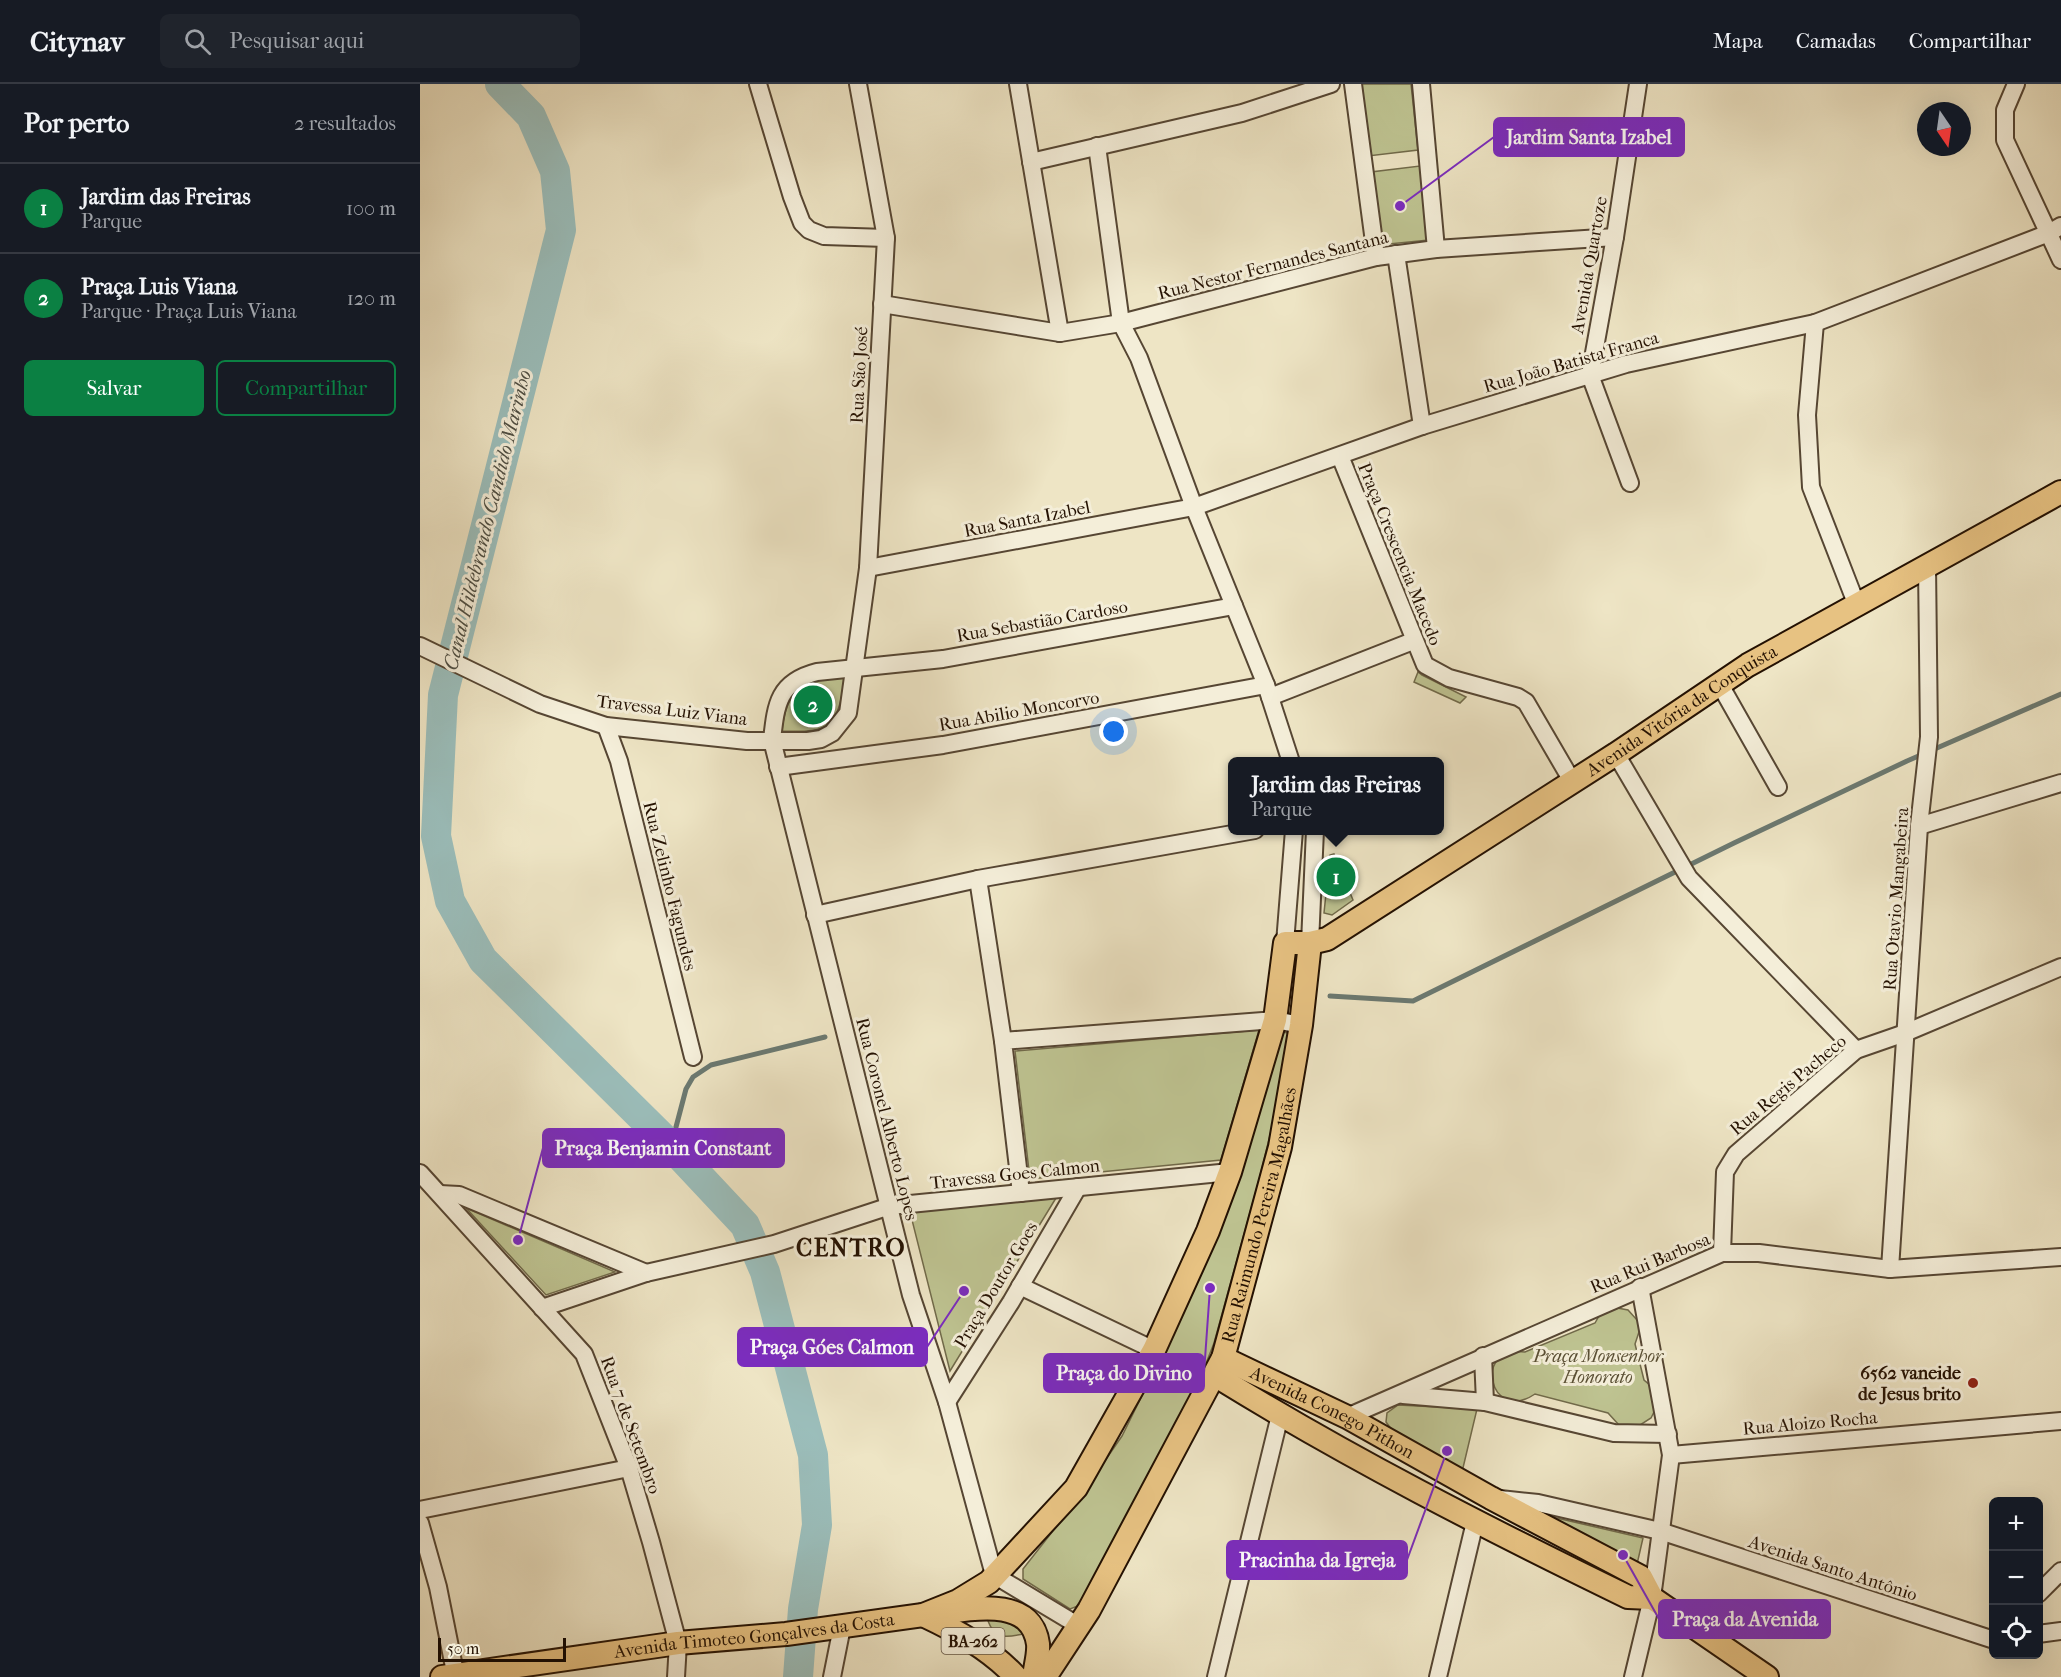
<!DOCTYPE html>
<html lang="pt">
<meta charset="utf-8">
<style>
:root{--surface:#171b24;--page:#20242c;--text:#f1f3f6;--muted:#9ea1a6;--line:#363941;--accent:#0b8043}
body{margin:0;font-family:"IM FELL French Canon",serif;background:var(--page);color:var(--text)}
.controls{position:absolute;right:18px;bottom:18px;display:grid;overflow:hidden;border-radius:9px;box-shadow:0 6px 24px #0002}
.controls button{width:54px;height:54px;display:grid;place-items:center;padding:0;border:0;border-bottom:2px solid var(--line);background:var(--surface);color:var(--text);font:30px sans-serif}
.compass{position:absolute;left:1497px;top:18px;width:54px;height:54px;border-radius:50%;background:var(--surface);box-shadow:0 6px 24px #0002;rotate:167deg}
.scale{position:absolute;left:18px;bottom:15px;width:128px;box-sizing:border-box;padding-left:6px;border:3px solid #241102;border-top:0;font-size:16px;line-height:21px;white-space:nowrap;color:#241102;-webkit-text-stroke:4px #f4eed9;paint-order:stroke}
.you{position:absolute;left:694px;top:648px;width:21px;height:21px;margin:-15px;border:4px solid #fff;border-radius:50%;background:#1a73e8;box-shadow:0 0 0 9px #1a73e833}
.badge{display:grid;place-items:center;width:39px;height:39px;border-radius:50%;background:var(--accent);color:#fff;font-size:20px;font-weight:700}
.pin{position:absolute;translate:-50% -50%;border:3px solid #fff;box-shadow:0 2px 6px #0006}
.popup{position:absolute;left:808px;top:673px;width:216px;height:78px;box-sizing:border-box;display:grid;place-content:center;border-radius:9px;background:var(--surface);filter:drop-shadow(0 2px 4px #0005);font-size:20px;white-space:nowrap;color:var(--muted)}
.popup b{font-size:22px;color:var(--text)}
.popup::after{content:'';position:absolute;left:50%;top:100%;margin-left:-12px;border:12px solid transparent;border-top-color:var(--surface)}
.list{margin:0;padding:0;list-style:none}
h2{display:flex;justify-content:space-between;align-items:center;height:78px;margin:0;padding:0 24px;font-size:26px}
h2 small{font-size:20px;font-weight:400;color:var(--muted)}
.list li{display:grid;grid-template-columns:39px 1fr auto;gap:18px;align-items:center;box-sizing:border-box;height:90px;padding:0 24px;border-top:2px solid var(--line)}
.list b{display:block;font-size:22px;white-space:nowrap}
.list p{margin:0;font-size:20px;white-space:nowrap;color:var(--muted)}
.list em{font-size:20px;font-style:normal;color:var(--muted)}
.actions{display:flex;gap:12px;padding:18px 24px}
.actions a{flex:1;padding:14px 0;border:2px solid var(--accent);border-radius:9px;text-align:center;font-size:21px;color:var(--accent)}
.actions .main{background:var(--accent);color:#fff}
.icon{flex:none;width:33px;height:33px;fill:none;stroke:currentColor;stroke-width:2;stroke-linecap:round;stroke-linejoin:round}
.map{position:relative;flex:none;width:1641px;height:1593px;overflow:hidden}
header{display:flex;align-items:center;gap:36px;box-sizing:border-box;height:84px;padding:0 30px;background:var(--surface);border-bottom:2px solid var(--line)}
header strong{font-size:28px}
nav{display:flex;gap:33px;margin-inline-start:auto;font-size:21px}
.search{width:420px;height:54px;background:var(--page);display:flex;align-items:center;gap:15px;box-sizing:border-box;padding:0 21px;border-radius:9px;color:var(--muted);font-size:22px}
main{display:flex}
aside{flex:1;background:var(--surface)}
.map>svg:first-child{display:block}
</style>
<header>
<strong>Citynav</strong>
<div class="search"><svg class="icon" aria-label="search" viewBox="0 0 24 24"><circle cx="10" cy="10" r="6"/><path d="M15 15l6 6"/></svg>Pesquisar aqui</div>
<nav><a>Mapa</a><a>Camadas</a><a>Compartilhar</a></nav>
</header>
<main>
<aside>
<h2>Por perto<small>2 resultados</small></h2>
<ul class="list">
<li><span class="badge">1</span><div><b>Jardim das Freiras</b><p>Parque</p></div><em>100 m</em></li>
<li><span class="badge">2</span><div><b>Praça Luis Viana</b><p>Parque · Praça Luis Viana</p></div><em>120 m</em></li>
</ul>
<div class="actions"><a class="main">Salvar</a><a>Compartilhar</a></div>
</aside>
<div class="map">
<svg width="1641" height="1593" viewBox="0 0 1641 1593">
<rect width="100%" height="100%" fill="#eee5c5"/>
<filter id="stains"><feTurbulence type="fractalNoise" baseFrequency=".00333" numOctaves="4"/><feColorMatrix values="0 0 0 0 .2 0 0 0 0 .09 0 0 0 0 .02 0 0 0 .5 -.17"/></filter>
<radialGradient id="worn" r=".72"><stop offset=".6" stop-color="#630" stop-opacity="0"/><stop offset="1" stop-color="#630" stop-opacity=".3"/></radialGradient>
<g fill="#bec391" stroke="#716a4a" stroke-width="1.5">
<polygon points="940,0 991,0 998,66 948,72"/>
<polygon points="1000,82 1009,156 959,161 951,88"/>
<polygon points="998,588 1002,591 1046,613 1040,619 994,598"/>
<path d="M425 594C417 643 412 649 362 647 366 605 383 594 425 594Z"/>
<polygon points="914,770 933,816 912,831 904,829 910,771"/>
<polygon points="839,946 801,1076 610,1095 595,967"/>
<polygon points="861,948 869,949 873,957 840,1092 794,1259 783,1287 710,1428 658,1522 650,1525 603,1495 603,1485 662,1410 702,1352 743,1269"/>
<polygon points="636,1114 530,1287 490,1128"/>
<polygon points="46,1124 195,1188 126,1211"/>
<path d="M1192 1223 1208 1226 1218 1237 1220 1245 1215 1260 1224 1296 1231 1302 1235 1326 1231 1334 1217 1343 1199 1341 1188 1329 1115 1310C1069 1341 1052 1260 1105 1268L1175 1239 1179 1232Z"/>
<polygon points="978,1321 1057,1325 1042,1388 972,1346 966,1338 967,1329"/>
<polygon points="1115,1429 1223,1454 1215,1489"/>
<path d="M573 1533 592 1536 607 1549C590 1553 575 1557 568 1537Z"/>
</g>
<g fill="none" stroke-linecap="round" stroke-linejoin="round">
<g stroke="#6b7971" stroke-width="5">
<polyline points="910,912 993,917 1314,759 1487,677 1641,610"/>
<polyline points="251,1062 266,1005 273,993 291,981 405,953"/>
</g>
<polyline stroke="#9bbebb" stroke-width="30" points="80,0 111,32 135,87 141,146 23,611 16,752 30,817 63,876 251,1062 325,1141 345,1188 393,1371 397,1441 383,1525 378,1593"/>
<g stroke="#564633" stroke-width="20">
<g id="minor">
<polyline points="338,0 372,113 382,139 389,146 404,152 466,154"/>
<polyline points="598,0 640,249"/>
<polyline points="933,0 956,173"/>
<polyline points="1001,0 1016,165"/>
<polyline points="1596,0 1585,26 1585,56 1641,176"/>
<polyline points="677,62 701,239 719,274 774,423 846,601 871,678"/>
<polyline points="611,78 822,29 911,0"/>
<polyline points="976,170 1002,342"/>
<polyline points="462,220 640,249 701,239 956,173 1016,165 1195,153"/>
<polyline points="1395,239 1387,331 1391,403 1436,519"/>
<polyline points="920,372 1005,581 1029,594 1098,613 1106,618 1152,697"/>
<polyline points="1210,399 1170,291 1195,153 1218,0"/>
<polyline points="448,484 774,423 1002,342 1206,280 1395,239 1629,149 1641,142"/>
<polyline points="0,562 120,620 186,642 327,657 388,657 401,655 412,649 428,629 448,484 466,154 438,0"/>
<polyline points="1299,599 1358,703"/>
<polyline points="850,613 993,557"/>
<polyline points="186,642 199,677 273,973"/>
<polyline points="1196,670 1269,794 1436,966"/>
<polyline points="358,683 523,661 846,601"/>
<polyline points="1499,742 1641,699"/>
<polyline points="558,795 583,957"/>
<polyline points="395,831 558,795 835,746"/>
<polyline points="865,859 874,746"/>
<polyline points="890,859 895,746"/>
<polyline points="0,1089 164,1270 209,1384 231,1458 258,1559 256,1593"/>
<polyline points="601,1109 583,957 855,936 881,941"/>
<polyline points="20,1110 39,1111 226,1189"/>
<polyline points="1302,1169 1305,1088 1316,1070 1436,966 1485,949 1641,883"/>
<polyline points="1470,1185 1499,742 1509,653 1507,481"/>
<polyline points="600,1202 734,1266"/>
<polyline points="122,1224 226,1189 354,1160 470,1122 810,1088"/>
<polyline points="1063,1272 1065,1318"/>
<polyline points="983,1311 1065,1318 1194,1349 1248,1350"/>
<polyline points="527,1318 591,1218 658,1103"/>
<polyline points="927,1333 1302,1169 1339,1169 1470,1185 1641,1173"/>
<polyline points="1251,1371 1641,1337"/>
<polyline points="1080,1415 1118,1419 1240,1447 1574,1556"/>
<polyline points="0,1426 209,1384"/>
<polyline points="0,1439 18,1503 36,1593"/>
<polyline points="1618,1510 1641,1487"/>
<path d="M659 1542 574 1491 527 1318 491 1211 352 656C356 620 358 598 397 588L523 575 814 522"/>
<polyline points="1618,1550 1641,1547"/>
<polyline points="412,1593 422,1543"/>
<polyline points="796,1593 860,1331"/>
<polyline points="1018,1593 1055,1438"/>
<polyline points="1213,1593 1232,1514 1251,1371 1220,1203"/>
</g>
</g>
<g stroke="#241102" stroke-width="26">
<g id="major">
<path id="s1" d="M803 1274 927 1333 1071 1414 1221 1493 1232 1514 1347 1593"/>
<path d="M796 1292C929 1374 1068 1445 1208 1513L1232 1514"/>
<path d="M528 1528C561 1523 612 1516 618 1560 619 1570 615 1583 614 1593"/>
<path d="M503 1531C537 1547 570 1565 596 1593"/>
<path id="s2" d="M22 1593 258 1559 366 1550 503 1531 538 1517 569 1498 656 1404 734 1266 788 1147 810 1088 855 936 865 859H890L907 855 1196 670 1328 581 1641 408"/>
<path id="s3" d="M625 1593 669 1526 803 1274 860 1063 881 941 890 859"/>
</g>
</g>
<use href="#minor" stroke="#f4eed9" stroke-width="16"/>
<use href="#major" stroke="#e7c282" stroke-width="22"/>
</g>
<circle fill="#8f2418" stroke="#f4eed9" stroke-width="2" cx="1553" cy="1299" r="6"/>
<g text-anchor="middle" stroke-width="6" stroke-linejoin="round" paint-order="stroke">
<rect fill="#f4eed9" stroke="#625342" stroke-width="1.5" x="521.5" y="1544" width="63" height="26" rx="4.5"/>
<g font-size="16" font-weight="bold" fill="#241102">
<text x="553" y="1563">BA-262</text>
</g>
<g font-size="18" fill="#241102" stroke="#f4eed9">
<text transform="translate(853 181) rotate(-14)" y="6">Rua Nestor Fernandes Santana</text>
<text transform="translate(1169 181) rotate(-80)" y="6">Avenida Quartoze</text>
<text transform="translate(1151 278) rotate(-16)" y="6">Rua João Batista Franca</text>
<text transform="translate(439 291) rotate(-87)" y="6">Rua São José</text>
<text transform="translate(607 435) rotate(-11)" y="6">Rua Santa Izabel</text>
<text transform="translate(980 470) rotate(68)" y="6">Praça Crescencia Macedo</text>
<text transform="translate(622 537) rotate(-10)" y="6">Rua Sebastião Cardoso</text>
<text transform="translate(252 626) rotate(7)" y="6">Travessa Luiz Viana</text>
<text transform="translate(599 627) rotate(-10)" y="6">Rua Abilio Moncorvo</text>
<text dy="6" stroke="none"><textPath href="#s2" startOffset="1740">Avenida Vitória da Conquista</textPath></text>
<text transform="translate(250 802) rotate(76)" y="6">Rua Zelinho Fagundes</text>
<text transform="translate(1476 815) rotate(-86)" y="6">Rua Otavio Mangabeira</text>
<text transform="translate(1368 1001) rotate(-40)" y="6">Rua Regis Pacheco</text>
<text transform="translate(467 1035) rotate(76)" y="6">Rua Coronel Alberto Lopes</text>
<text transform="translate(595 1090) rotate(-6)" y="6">Travessa Goes Calmon</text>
<text dy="6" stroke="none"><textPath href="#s3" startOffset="513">Rua Raimundo Pereira Magalhães</textPath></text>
<text transform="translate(1230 1179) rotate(-23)" y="6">Rua Rui Barbosa</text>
<text transform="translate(576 1201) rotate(-59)" y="6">Praça Doutor Goes</text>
<text dy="6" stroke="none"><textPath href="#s1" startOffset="122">Avenida Conego Pithon</textPath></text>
<text transform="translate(1390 1339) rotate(-5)" y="6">Rua Aloizo Rocha</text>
<text transform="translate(211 1341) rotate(70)" y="6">Rua 7 de Setembro</text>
<text transform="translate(1413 1484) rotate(18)" y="6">Avenida Santo Antônio</text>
<text dy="6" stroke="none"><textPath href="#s2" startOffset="315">Avenida Timoteo Gonçalves da Costa</textPath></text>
</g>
<g font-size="18" font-style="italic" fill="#5a4f34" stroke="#f4eed9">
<text x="1178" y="1278">Praça Monsenhor<tspan x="1178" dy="21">Honorato</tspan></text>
</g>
<g font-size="18" font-weight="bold" fill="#241102" stroke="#f4eed9" text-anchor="end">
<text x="1541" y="1295">6562 vaneide<tspan x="1541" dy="21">de Jesus brito</tspan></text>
</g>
<g font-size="20" font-style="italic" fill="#4e4e43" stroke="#f4eed9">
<text transform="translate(67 436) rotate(-76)" y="7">Canal Hildebrando Candido Marinho</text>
</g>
<g font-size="24" font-weight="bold" letter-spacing="1.5" fill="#241102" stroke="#f4eed9">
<text x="431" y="1172">CENTRO</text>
</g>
</g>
<path fill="none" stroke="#7b2cbf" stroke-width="2" d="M980 122L1074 53M98 1156L123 1064M544 1207L507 1263M790 1204L784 1289M1027 1367L987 1476M1203 1471L1239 1535"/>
<g fill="#7b2cbf" stroke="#f4eed9" stroke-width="2">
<circle cx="980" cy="122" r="6"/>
<circle cx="98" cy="1156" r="6"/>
<circle cx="544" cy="1207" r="6"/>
<circle cx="790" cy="1204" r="6"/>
<circle cx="1027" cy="1367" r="6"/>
<circle cx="1203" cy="1471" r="6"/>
</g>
<g fill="#7b2cbf" stroke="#7b2cbf" stroke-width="2">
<rect x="1074" y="34" width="190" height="38" rx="6"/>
<rect x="123" y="1045" width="241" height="38" rx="6"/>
<rect x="318" y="1244" width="189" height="38" rx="6"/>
<rect x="624" y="1270" width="160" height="38" rx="6"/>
<rect x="807" y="1457" width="180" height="38" rx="6"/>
<rect x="1239" y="1516" width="171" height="38" rx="6"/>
</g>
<g font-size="20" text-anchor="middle" font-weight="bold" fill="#fff">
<text x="1169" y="60">Jardim Santa Izabel</text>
<text x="243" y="1071">Praça Benjamin Constant</text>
<text x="412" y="1270">Praça Góes Calmon</text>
<text x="704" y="1296">Praça do Divino</text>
<text x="897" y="1483">Pracinha da Igreja</text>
<text x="1325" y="1542">Praça da Avenida</text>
</g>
<rect width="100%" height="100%" filter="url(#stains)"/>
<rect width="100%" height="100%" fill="url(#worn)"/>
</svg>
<div class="controls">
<button>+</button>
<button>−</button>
<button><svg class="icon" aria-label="locate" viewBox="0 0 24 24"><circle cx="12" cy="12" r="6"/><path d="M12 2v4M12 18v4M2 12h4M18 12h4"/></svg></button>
</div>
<svg class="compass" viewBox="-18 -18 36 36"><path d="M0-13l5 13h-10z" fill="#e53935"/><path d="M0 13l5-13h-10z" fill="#9ea1a6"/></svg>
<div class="scale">50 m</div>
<div class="you"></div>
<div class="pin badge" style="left:916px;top:793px">1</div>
<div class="popup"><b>Jardim das Freiras</b>Parque</div>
<div class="pin badge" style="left:393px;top:621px">2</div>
</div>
</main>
